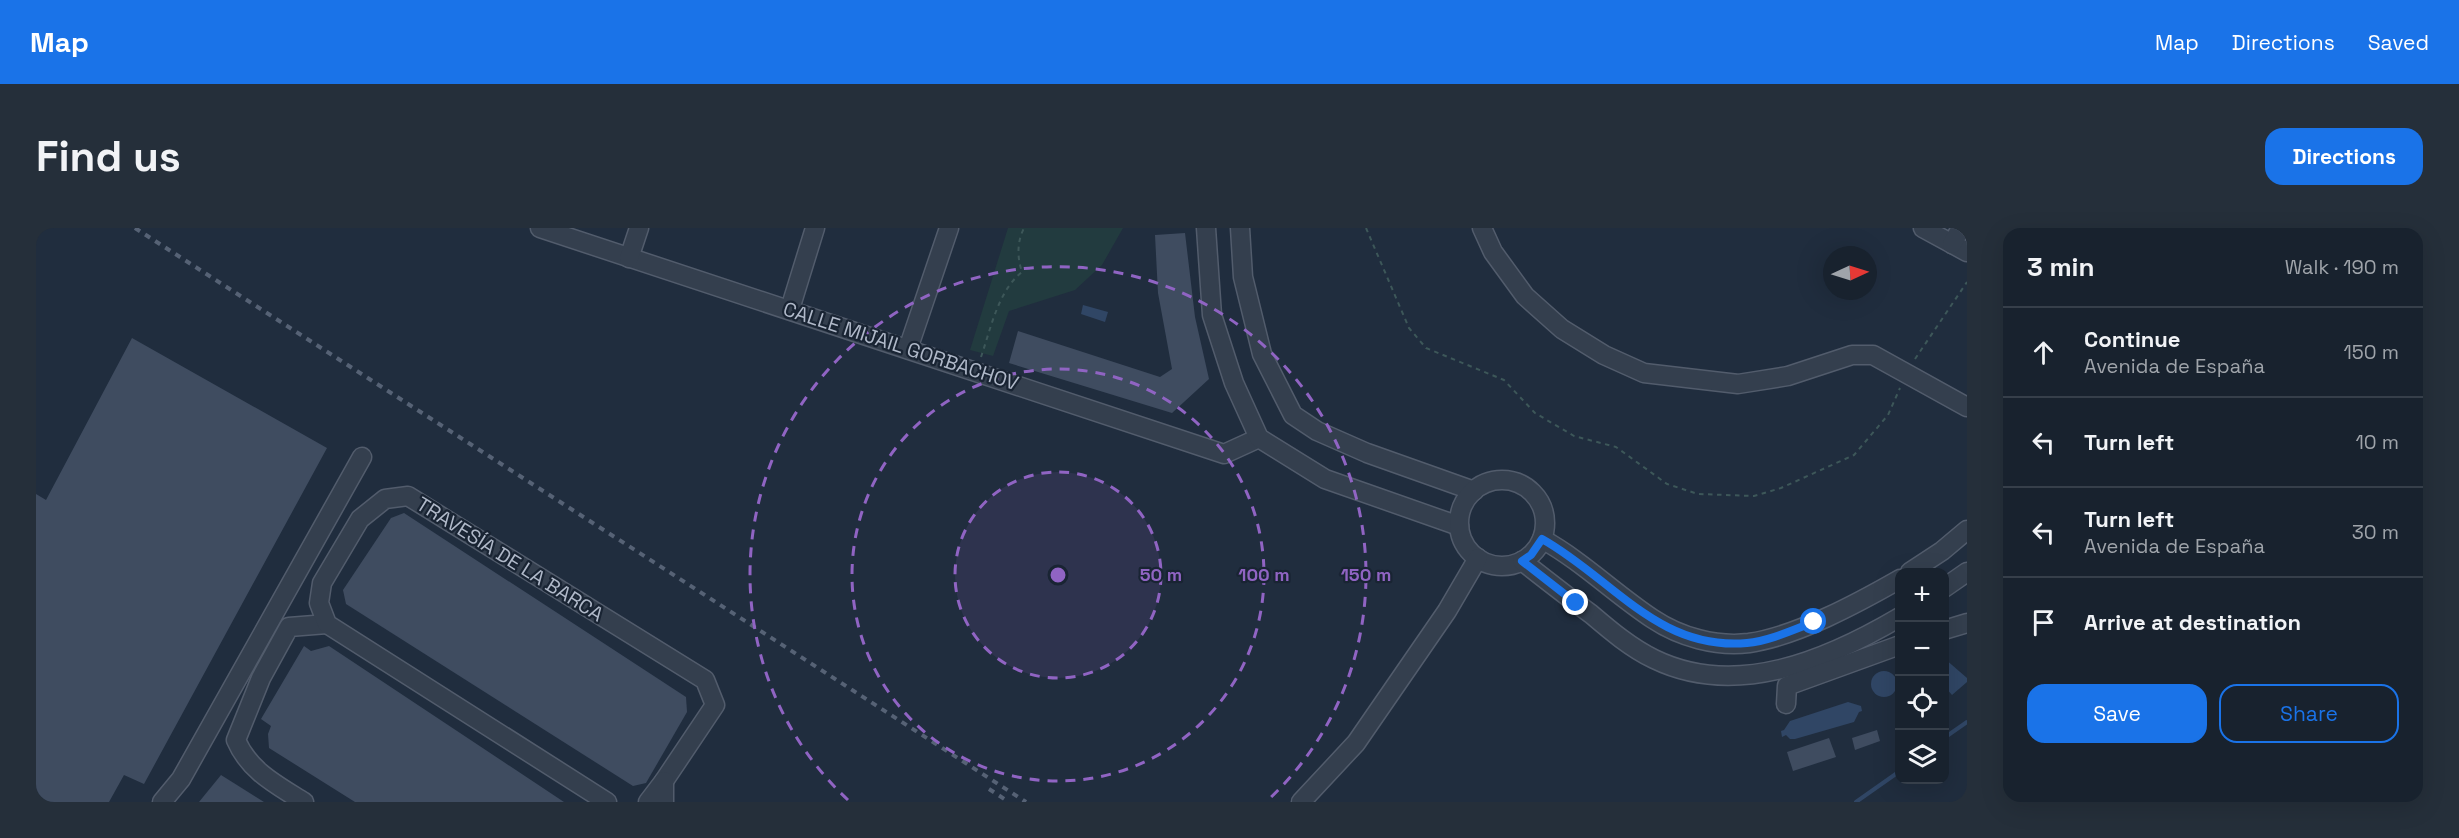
<!DOCTYPE html>
<meta charset="utf-8">
<style>
:root{--surface:#18222e;--page:#252f3a;--text:#f1f3f6;--muted:#9fa4aa;--line:#363f4a;--accent:#1a73e8}
body{margin:0;font-family:"Space Grotesk",sans-serif;background:var(--page);color:var(--text)}
.controls{position:absolute;right:18px;bottom:18px;display:grid;overflow:hidden;border-radius:12px;box-shadow:0 6px 24px #0002}
.controls button{width:54px;height:54px;display:grid;place-items:center;padding:0;border:0;border-bottom:2px solid var(--line);background:var(--surface);color:var(--text);font:30px sans-serif}
.compass{position:absolute;left:1787px;top:18px;width:54px;height:54px;border-radius:50%;background:var(--surface);box-shadow:0 6px 24px #0002;rotate:86deg}
.stop{position:absolute;width:18px;height:18px;margin:-14px;border:4px solid #1a73e8;border-radius:50%;background:#fff}
.stop.end{background:#1a73e8;border-color:#fff;box-shadow:0 2px 6px #0008}
.list{margin:0;padding:0;list-style:none}
h2{display:flex;justify-content:space-between;align-items:center;height:78px;margin:0;padding:0 24px;font-size:26px}
h2 small{font-size:20px;font-weight:400;color:var(--muted)}
.list li{display:grid;grid-template-columns:39px 1fr auto;gap:18px;align-items:center;box-sizing:border-box;height:90px;padding:0 24px;border-top:2px solid var(--line)}
.list b{display:block;font-size:22px;white-space:nowrap}
.list p{margin:0;font-size:20px;white-space:nowrap;color:var(--muted)}
.list em{font-size:20px;font-style:normal;color:var(--muted)}
.actions{display:flex;gap:12px;padding:18px 24px}
.actions a{flex:1;padding:14px 0;border:2px solid var(--accent);border-radius:18px;text-align:center;font-size:21px;color:var(--accent)}
.actions .main{background:var(--accent);color:#fff}
.icon{flex:none;width:33px;height:33px;fill:none;stroke:currentColor;stroke-width:2;stroke-linecap:round;stroke-linejoin:round}
.map{position:relative;flex:none;width:1931px;height:574px;overflow:hidden;border-radius:18px}
header{display:flex;align-items:center;gap:36px;box-sizing:border-box;height:84px;padding:0 30px;background:var(--accent);color:#fff}
header strong{font-size:28px}
nav{display:flex;gap:33px;margin-inline-start:auto;font-size:21px}
.intro{display:flex;align-items:center;justify-content:space-between;box-sizing:border-box;height:144px;padding:0 36px}
h1{margin:0;font-size:42px}
.button{padding:15px 27px;border-radius:18px;background:var(--accent);color:#fff;font-size:21px;font-weight:700}
main{display:flex;gap:36px;padding:0 36px}
aside{flex:1;background:var(--surface);border-radius:18px;box-shadow:0 6px 24px #0002}
.map>svg:first-child{display:block}
</style>
<header>
<strong>Map</strong>
<nav><a>Map</a><a>Directions</a><a>Saved</a></nav>
</header>
<div class="intro"><h1>Find us</h1><a class="button">Directions</a></div>
<main>
<div class="map">
<svg width="1931" height="574" viewBox="0 0 1931 574">
<rect width="100%" height="100%" fill="#202d3e"/>
<polygon fill="#223b3f" points="972,0 1087,0 1066,37 1039,62 973,83 957,128 934,122"/>
<g fill="#304665">
<polygon points="1047,77 1072,84 1069,94 1045,86"/>
<polygon points="1908,430 1931,450 1931,454 1916,467 1909,459"/>
<circle cx="1848" cy="456" r="13"/>
<polygon points="1812,474 1825,478 1826,483 1823,484 1818,494 1759,511 1754,511 1750,507 1746,509 1745,503 1748,502 1754,493"/>
</g>
<g fill="none" stroke-linecap="round" stroke-linejoin="round">
<g stroke="#304665" stroke-width="4">
<polyline points="1908,510 1931,494"/>
<polyline points="1820,574 1864,543"/>
</g>
</g>
<g fill="#3f4c60">
<polygon points="1149,5 1159,89 1173,151 1136,185 973,135 982,103 1124,149 1136,141 1122,65 1119,7"/>
<polygon points="96,110 291,220 108,556 88,547 73,574 0,574 0,266 10,272"/>
<polygon points="368,285 650,469 651,484 610,555 597,558 310,376 307,362 355,290"/>
<polygon points="268,418 275,423 293,418 528,574 319,574 233,520 232,506 235,498 225,491"/>
<polygon points="1841,502 1844,513 1819,522 1816,510"/>
<polygon points="1793,510 1800,529 1757,543 1751,524"/>
<polygon points="185,547 228,574 163,574"/>
</g>
<g fill="none" stroke-linecap="round" stroke-linejoin="round">
<g stroke="#525c6c" stroke-width="21">
<g id="minor">
<polyline points="504,0 1188,226 1223,210"/>
<polyline points="1170,0 1176,87 1198,155 1223,210 1289,251 1423,298"/>
<polyline points="1204,0 1207,49 1226,126 1257,187 1281,203 1331,225 1438,263"/>
<polyline points="1446,0 1457,24 1489,68 1526,101 1568,127 1608,145 1702,156 1752,148 1816,127 1837,127 1931,179"/>
<polyline points="1887,0 1931,24"/>
<polyline points="1916,16 1925,0"/>
<polyline points="593,30 603,0"/>
<polyline points="754,81 779,0"/>
<polyline points="872,121 913,0"/>
<circle cx="1466" cy="295" r="43"/>
<path d="M1506 311C1546 333 1579 366 1617 391 1644 409 1680 419 1713 415 1761 408 1822 375 1864 351"/>
<path d="M1486 333C1509 351 1532 369 1555 386 1575 403 1595 420 1618 431 1700 471 1791 432 1864 389"/>
<polyline points="1874,344 1906,323 1931,302"/>
<polyline points="1908,360 1931,344"/>
<polyline points="1908,402 1931,395"/>
<polyline points="1750,476 1751,458 1864,417"/>
<polyline points="126,574 145,551 326,229"/>
<path d="M268 574C241 557 213 543 200 512L225 450 253 399 291 396"/>
<polyline points="571,574 291,396 283,375 286,355 324,291 349,271 372,268 669,452 679,477 628,553"/>
<polyline points="612,574 628,553 628,574"/>
<polyline points="1265,574 1320,515 1411,383 1442,330"/>
</g>
</g>
<g stroke="#3d5759" stroke-width="2" stroke-dasharray="4.5 4.5" stroke-linecap="butt">
<polyline points="1330,0 1373,100 1390,120 1468,152 1499,185 1538,208 1580,219 1631,256 1662,266 1718,268 1745,260 1818,227 1852,187 1864,160"/>
<path d="M945 129C955 100 962 63 986 44 981 29 981 14 988 0"/>
<polyline points="1879,131 1931,54"/>
</g>
<use href="#minor" stroke="#343f4e" stroke-width="18"/>
<g stroke="#566275" stroke-width="4" stroke-dasharray="6 6" stroke-linecap="butt">
<polyline points="99,0 990,574"/>
<polyline points="953,561 973,574"/>
</g>
</g>
<g fill="none" stroke-linecap="round" stroke-linejoin="round">
<path stroke="#1a73e8" stroke-width="8" d="M1540 375 1486 333 1495 327 1506 311C1576 350 1622 423 1711 415 1733 413 1757 402 1778 394"/>
</g>
<circle cx="1022" cy="347" r="103" fill="#9064c3" fill-opacity=".12"/>
<g fill="none" stroke="#9064c3" stroke-width="3" stroke-dasharray="10 8">
<circle cx="1022" cy="347" r="103"/>
<circle cx="1022" cy="347" r="206"/>
<path d="M812 572A308 308 0 1 1 1232 572"/>
</g>
<g text-anchor="middle" stroke-width="4.5" stroke-linejoin="round" paint-order="stroke">
<g font-size="20" fill="#b0b9c9" stroke="#192433">
<text transform="translate(865 118) rotate(18)" y="7">CALLE MIJAIL GORBACHOV</text>
<text transform="translate(474 331) rotate(32)" y="7">TRAVESÍA DE LA BARCA</text>
</g>
</g>
<circle cx="1022" cy="347" r="9" fill="#9064c3" stroke="#192433" stroke-width="3"/>
<g font-size="18" text-anchor="middle" font-weight="bold" fill="#9064c3" stroke="#192433" stroke-width="4.5" stroke-linejoin="round" paint-order="stroke">
<text x="1125" y="353">50 m</text>
<text x="1228" y="353">100 m</text>
<text x="1330" y="353">150 m</text>
</g>
</svg>
<div class="controls">
<button>+</button>
<button>−</button>
<button><svg class="icon" aria-label="locate" viewBox="0 0 24 24"><circle cx="12" cy="12" r="6"/><path d="M12 2v4M12 18v4M2 12h4M18 12h4"/></svg></button>
<button><svg class="icon" aria-label="layers" viewBox="0 0 24 24"><path d="M12 4l9 5-9 5-9-5zM3 14l9 5 9-5"/></svg></button>
</div>
<svg class="compass" viewBox="-18 -18 36 36"><path d="M0-13l5 13h-10z" fill="#e53935"/><path d="M0 13l5-13h-10z" fill="#9fa4aa"/></svg>
<div class="stop" style="left:1778px;top:394px"></div>
<div class="stop end" style="left:1540px;top:375px"></div>
</div>
<aside>
<h2>3 min<small>Walk · 190 m</small></h2>
<ul class="list">
<li><svg class="icon" aria-label="ahead" viewBox="0 0 24 24"><path d="M12 20V5M6 11l6-6 6 6"/></svg><div><b>Continue</b><p>Avenida de España</p></div><em>150 m</em></li>
<li><svg class="icon" aria-label="left" viewBox="0 0 24 24"><path d="M17 20v-9H6M10 6l-5 5 5 5"/></svg><div><b>Turn left</b></div><em>10 m</em></li>
<li><svg class="icon" aria-label="left" viewBox="0 0 24 24"><path d="M17 20v-9H6M10 6l-5 5 5 5"/></svg><div><b>Turn left</b><p>Avenida de España</p></div><em>30 m</em></li>
<li><svg class="icon" aria-label="arrive" viewBox="0 0 24 24"><path d="M6 21V4h12l-3 4 3 4H6"/></svg><div><b>Arrive at destination</b></div></li>
</ul>
<div class="actions"><a class="main">Save</a><a>Share</a></div>
</aside>
</main>
